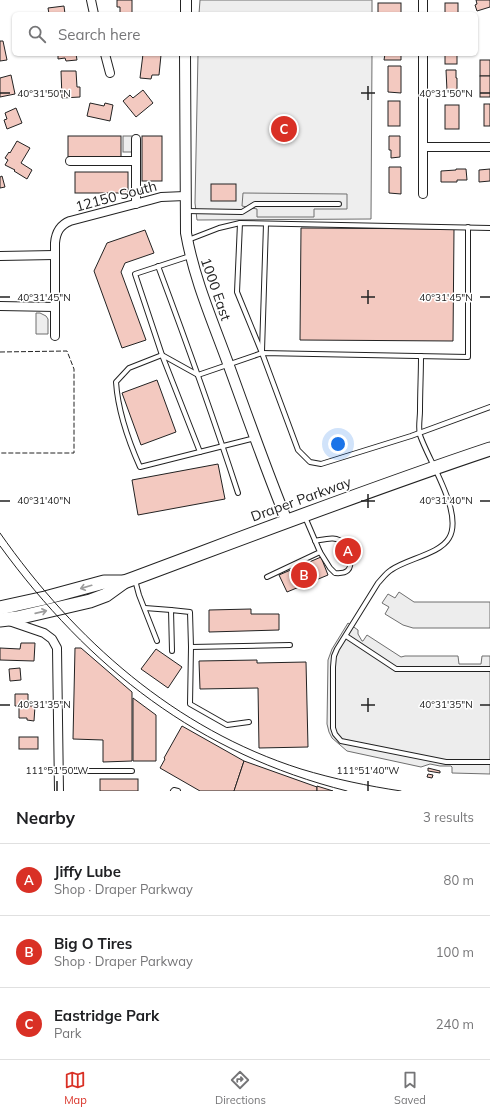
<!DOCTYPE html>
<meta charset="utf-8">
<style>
:root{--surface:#fff;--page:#f6f6f6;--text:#202124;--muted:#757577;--line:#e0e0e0;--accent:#d93025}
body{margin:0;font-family:Mulish,sans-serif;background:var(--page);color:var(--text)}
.you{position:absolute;left:338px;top:444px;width:14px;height:14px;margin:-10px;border:3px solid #fff;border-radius:50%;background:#1a73e8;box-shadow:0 0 0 6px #1a73e833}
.badge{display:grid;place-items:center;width:26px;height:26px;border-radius:50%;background:var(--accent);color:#fff;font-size:13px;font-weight:700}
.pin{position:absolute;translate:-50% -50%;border:2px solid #fff;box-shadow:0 1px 4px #0006}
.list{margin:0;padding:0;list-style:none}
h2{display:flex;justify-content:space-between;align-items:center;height:52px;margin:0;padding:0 16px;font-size:17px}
h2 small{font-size:13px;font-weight:400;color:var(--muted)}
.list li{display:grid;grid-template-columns:26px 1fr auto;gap:12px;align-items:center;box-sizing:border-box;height:72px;padding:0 16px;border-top:1px solid var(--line)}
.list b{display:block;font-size:15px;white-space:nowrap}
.list p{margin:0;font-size:13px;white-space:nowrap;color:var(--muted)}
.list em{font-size:13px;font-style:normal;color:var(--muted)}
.icon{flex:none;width:22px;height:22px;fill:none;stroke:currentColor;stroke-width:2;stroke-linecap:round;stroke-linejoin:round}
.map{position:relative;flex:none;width:490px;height:791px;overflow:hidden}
.search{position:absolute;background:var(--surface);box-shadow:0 1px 3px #0004;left:12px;right:12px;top:12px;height:44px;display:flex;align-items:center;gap:10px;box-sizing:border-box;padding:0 14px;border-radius:6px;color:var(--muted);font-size:15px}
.sheet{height:268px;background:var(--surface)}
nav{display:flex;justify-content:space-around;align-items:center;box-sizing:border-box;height:56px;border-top:1px solid var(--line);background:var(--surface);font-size:11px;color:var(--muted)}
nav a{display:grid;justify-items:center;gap:2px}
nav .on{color:var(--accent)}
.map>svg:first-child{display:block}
</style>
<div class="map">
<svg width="490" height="791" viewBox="0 0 490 791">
<rect width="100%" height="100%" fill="#fff"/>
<g fill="#eee" stroke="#6f6f6f">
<polygon points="200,0 372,0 372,14 199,14"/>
<polygon points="198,54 372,54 371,219 197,220 195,203"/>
<polygon points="36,313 40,313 46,316 48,319 48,334 36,334"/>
</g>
<g fill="#ededed" stroke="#6f6f6f">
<rect x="123" y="136" width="9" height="16"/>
<polygon points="243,193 347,194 347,209 314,209 314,217 257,217 257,209 242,206"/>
<polygon points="399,592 414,602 490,602 490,628 413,628 403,625 385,614 389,607 382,603 388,594 395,598"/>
<polygon points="348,623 358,630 358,634 362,641 363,641 367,635 401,657 405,656 458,656 459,664 481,664 482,656 490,656 490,774 452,773 452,767 451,766 440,766 430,764 421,767 347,751 332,738 329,732 327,724 328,660 332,649"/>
</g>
<g fill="#f3c9c0" stroke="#222">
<polygon points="117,0 132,0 132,14 120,13 120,7 117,7"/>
<polygon points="476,0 490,0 490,7 477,11 475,5 477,4"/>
<rect x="378" y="3" width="23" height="11"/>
<rect x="445" y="3" width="13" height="11"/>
<polygon points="64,6 65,14 49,14 48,8"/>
<polygon points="0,41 3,41 7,60 0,61"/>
<polygon points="58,54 76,54 77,60 66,61 65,58 58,59"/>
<polygon points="143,54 161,55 159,75 152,75 151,79 140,78"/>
<polygon points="385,54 401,54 401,60 384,60"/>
<rect x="445" y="54" width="12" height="10"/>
<rect x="480" y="60" width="10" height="16"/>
<polygon points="388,66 401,66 401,93 388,92"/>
<polygon points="446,70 456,70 456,78 457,78 457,91 447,91"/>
<polygon points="61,71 76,71 77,87 80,87 80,97 62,98"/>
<polygon points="11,75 15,94 0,97 0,78"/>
<rect x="480" y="76" width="10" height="21"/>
<polygon points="143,90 153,103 136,117 123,101 130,95 133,98"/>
<rect x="388" y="101" width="12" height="25"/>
<polygon points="90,103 104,106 105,103 113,105 110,121 87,116"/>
<rect x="484" y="104" width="6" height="22"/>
<rect x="445" y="105" width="14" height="24"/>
<polygon points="16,108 22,123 7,129 4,120 7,119 5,113"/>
<rect x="68" y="136" width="53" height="21"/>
<rect x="142" y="136" width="20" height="45"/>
<polygon points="389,136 400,136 400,157 391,158 391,150 389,150"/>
<polygon points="17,141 30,148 21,163 32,170 27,179 14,171 15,170 5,165 8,160 5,158 9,152 10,153"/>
<polygon points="389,167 401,167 401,194 389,193"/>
<polygon points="456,169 466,169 467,180 457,180 457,182 441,182 441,171 456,170"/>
<polygon points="490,169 490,181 479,182 479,170"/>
<rect x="75" y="172" width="53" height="21"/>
<polygon points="2,176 5,187 0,188 0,177"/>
<rect x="211" y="184" width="25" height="17"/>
<polygon points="301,228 454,229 453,341 300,340"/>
<polygon points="145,230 154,253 125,263 121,272 146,340 122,348 94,271 107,243"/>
<polygon points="157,380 176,432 141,445 122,393"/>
<polygon points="218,464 225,499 138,515 132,480"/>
<polygon points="355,541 360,554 341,561 336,547"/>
<polygon points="321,557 328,575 287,592 279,575"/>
<polygon points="251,609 251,614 279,614 279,630 209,632 209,610"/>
<polygon points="21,643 35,643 34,661 0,660 0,648 20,649"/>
<polygon points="75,648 81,648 132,692 132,761 103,762 103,740 73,739"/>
<polygon points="156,649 182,667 168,688 141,669"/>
<polygon points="257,660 257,663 306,662 308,747 259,748 258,688 200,689 199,661"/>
<polygon points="20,668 21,680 10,681 9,669"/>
<polygon points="15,694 28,694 28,706 35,706 34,721 27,720 27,718 19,718 19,706 15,706"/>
<polygon points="133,698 156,715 156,761 133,761"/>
<polygon points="182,726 244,761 234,791 200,791 160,768 165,759 164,758"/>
<rect x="19" y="737" width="19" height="12"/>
<polygon points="244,761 317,787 317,791 234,791"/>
<polygon points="428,768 440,771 440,773 428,771"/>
<polygon points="428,774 433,775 432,778 427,777"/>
<rect x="100" y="779" width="38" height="12"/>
<polygon points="317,786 333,791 317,791"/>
</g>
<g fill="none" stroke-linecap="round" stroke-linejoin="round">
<g stroke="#222" stroke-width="6">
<g id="service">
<polyline points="186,211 242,212 255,204 339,204"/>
<polyline points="240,223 237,292 262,353 298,450 310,462 321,464 411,436 490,407"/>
<polyline points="188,240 219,228 240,223 490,228"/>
<polyline points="190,256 135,274 162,355 200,452"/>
<path d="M158 266C186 341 213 416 238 493"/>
<polyline points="262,351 266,224"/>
<path d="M421 356C421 374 420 392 420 411 420 418 418 428 420 435 428 460 464 513 449 538 440 554 406 559 391 570 386 573 382 579 378 583L337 649 334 656 333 667V728L335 734 341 741 446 762H490"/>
<path d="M255 438 140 467C128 440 118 412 116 382L129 368 162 355 198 375 262 353 468 357V227"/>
<path d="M315 541C326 539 336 535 345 544"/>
<path d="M320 552 330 568 335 573C347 574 352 570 350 558"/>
<polyline points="267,577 320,552 305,517"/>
<polyline points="135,580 139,595 157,641"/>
<polyline points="145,608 171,610"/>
<polyline points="346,636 396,669 490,669"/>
<polyline points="191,647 290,645"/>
<polyline points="172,651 171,610 190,612 191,647 190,704 227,725 249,722"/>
<polyline points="59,771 132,771"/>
<polyline points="173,791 174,790 178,791"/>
</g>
</g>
<g stroke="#222" stroke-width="10">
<g id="minor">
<polyline points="91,0 94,14"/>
<polyline points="423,0 423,14"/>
<polyline points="105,54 110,73"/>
<polyline points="424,147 490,147"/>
<polyline points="70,161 136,161"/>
<polyline points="423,194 423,54"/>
<polyline points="136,204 136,139"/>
<polyline points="0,256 54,255"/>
<polyline points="0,306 55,307"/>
<path d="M55 336V243C56 232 60 225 70 221L150 200 161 197 185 196"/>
<polyline points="9,621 44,633 52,639 57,648 59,791"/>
</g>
</g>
<g stroke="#222" stroke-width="12">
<g id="tertiary">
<polyline points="186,14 186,0"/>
<path d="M185 54 186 233C194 279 213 322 229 366 248 418 266 470 287 521"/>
</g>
</g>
<g stroke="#222" stroke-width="15">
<g id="primary">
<polyline points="0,608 45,598 104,582 124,582"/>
<path d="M0 620 17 618 90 601 106 595 124 582 135 578C253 534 370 489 490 449"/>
</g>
</g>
<use href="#service" stroke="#fff" stroke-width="4"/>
<use href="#minor" stroke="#fff" stroke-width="8"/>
<use href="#tertiary" stroke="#fff" stroke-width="10"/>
<use href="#primary" stroke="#fff" stroke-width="13"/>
<g stroke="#222" stroke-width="1">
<path d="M0 533C75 640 175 729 301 769 334 779 368 786 401 791"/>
<path d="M0 546C89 668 199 754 347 791"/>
</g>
<polyline stroke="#222" stroke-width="1" stroke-dasharray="5 2" stroke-linecap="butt" points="0,352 67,351 74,369 74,453 0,453"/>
</g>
<defs><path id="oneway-shaft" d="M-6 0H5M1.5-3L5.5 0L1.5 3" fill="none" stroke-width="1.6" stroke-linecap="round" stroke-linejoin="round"/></defs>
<g stroke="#9c9c9c">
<use href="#oneway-shaft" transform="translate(86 587) rotate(164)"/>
<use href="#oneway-shaft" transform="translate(41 612) rotate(-13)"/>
</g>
<path fill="none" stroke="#222" stroke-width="1.5" d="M368 86V100M0 93H10M361 93H375M480 93H490M368 290V304M0 297H10M361 297H375M480 297H490M368 494V508M0 501H10M361 501H375M480 501H490M368 698V712M0 705H10M361 705H375M480 705H490M57 781V791M368 781V791"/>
<g text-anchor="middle" stroke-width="3" stroke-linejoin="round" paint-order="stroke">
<g font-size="14" fill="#222" stroke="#fff">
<text transform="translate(116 196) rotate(-15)" y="5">12150 South</text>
<text transform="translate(216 289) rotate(71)" y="5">1000 East</text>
<text transform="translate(301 499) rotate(-20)" y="5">Draper Parkway</text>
</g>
</g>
<g font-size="10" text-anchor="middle" fill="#222" stroke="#fff" stroke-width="3" stroke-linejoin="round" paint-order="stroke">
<text x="44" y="97">40°31'50"N</text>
<text x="446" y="97">40°31'50"N</text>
<text x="44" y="301">40°31'45"N</text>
<text x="446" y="301">40°31'45"N</text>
<text x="44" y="504">40°31'40"N</text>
<text x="446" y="504">40°31'40"N</text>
<text x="44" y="708">40°31'35"N</text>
<text x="446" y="708">40°31'35"N</text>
<text x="57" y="774">111°51'50"W</text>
<text x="368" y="774">111°51'40"W</text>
</g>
</svg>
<div class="you"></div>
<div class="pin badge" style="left:348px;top:551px">A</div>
<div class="pin badge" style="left:304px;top:575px">B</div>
<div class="pin badge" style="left:284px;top:129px">C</div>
<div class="search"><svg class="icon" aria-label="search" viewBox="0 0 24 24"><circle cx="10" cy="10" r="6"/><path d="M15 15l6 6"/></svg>Search here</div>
</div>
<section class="sheet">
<h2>Nearby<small>3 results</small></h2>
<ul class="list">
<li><span class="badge">A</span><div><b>Jiffy Lube</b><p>Shop · Draper Parkway</p></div><em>80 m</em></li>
<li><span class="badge">B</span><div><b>Big O Tires</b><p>Shop · Draper Parkway</p></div><em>100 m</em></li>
<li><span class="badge">C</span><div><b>Eastridge Park</b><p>Park</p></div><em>240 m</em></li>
</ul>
</section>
<nav>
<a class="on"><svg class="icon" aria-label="map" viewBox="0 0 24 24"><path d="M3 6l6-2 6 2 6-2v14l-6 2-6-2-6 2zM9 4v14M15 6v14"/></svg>Map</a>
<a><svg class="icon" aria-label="directions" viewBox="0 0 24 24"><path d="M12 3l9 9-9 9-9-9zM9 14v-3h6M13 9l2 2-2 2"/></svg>Directions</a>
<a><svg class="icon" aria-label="saved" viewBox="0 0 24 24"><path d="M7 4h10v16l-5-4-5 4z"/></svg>Saved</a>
</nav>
